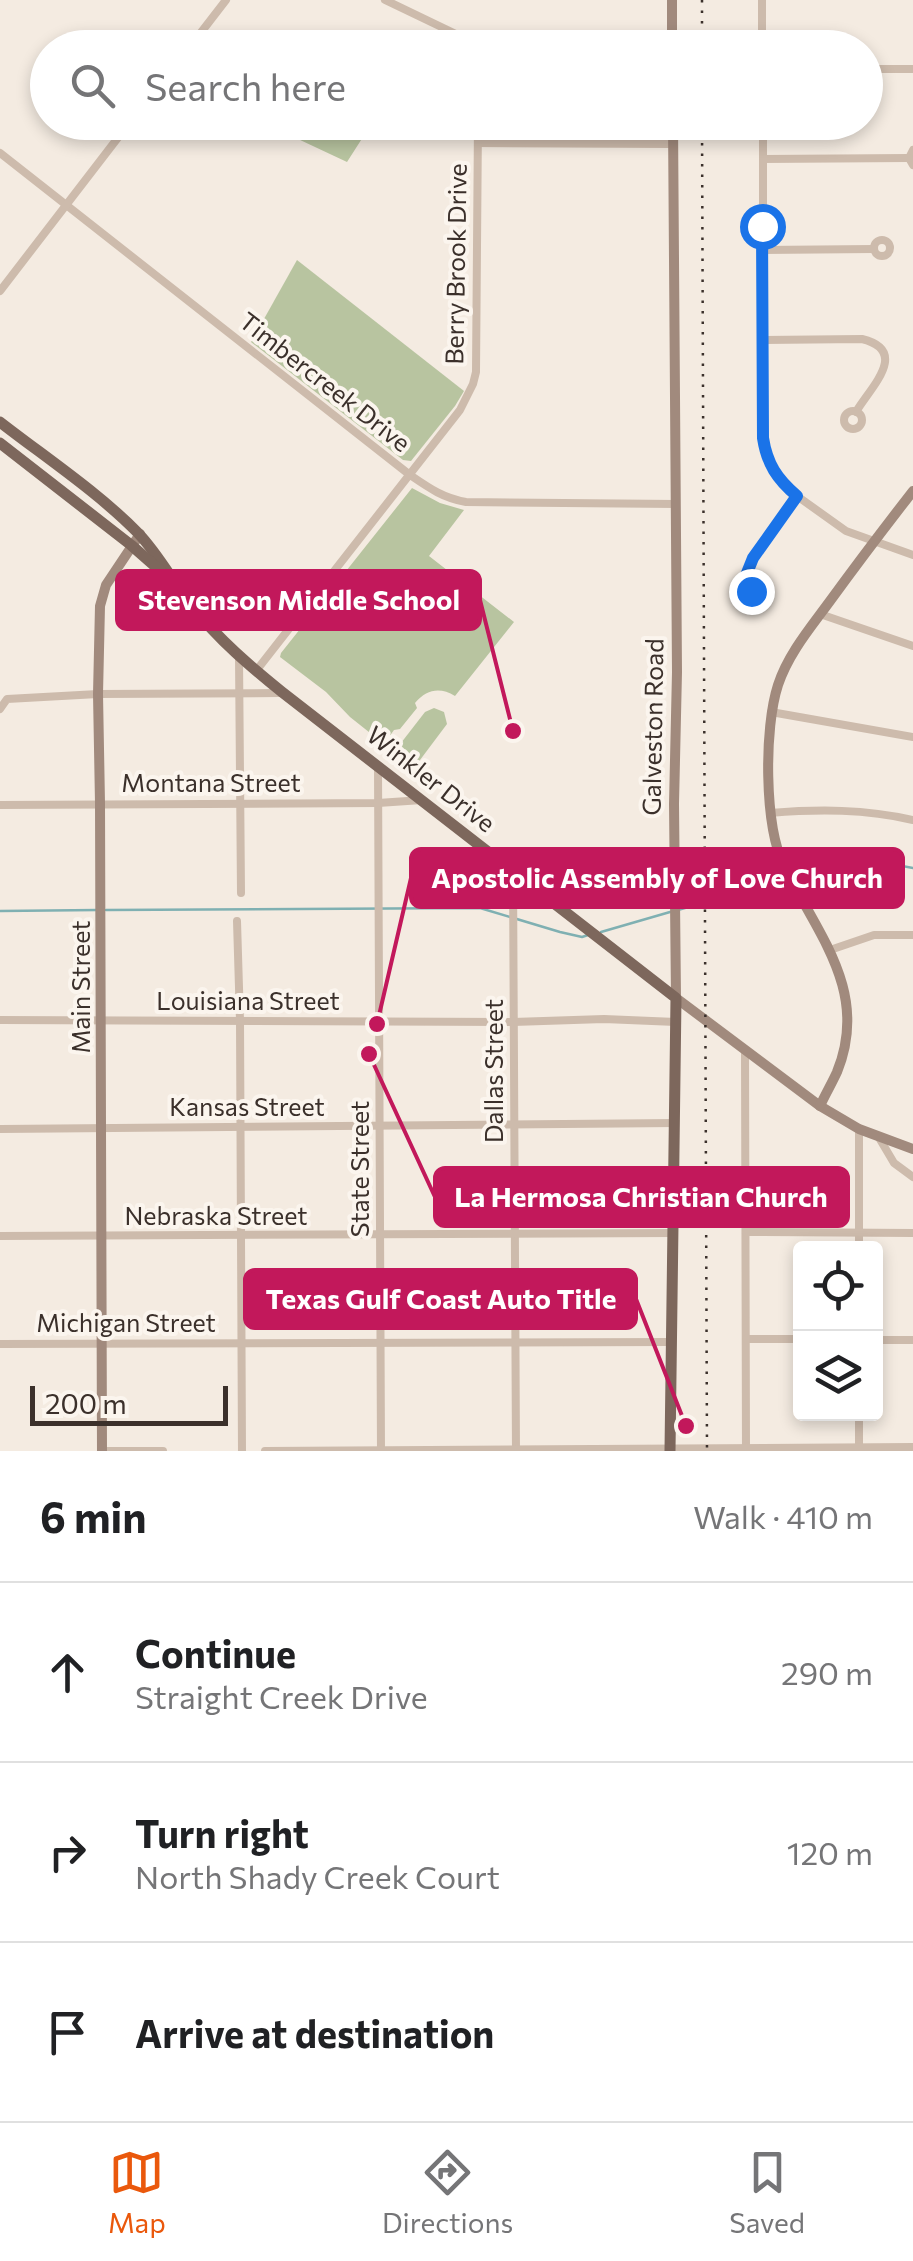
<!DOCTYPE html>
<meta charset="utf-8">
<style>
:root{--surface:#fff;--page:#f6f6f6;--text:#202124;--muted:#757577;--line:#e0e0e0;--accent:#ea580c}
body{margin:0;font-family:Commissioner,sans-serif;background:var(--page);color:var(--text)}
.controls{position:absolute;right:30px;bottom:30px;display:grid;overflow:hidden;border-radius:10px;box-shadow:0 5px 15px #0003}
.controls button{width:90px;height:90px;display:grid;place-items:center;padding:0;border:0;border-bottom:2px solid var(--line);background:var(--surface);color:var(--text);font:50px sans-serif}
.scale{position:absolute;left:30px;bottom:25px;width:198px;box-sizing:border-box;padding-left:10px;border:5px solid #3b302b;border-top:0;font-size:28px;line-height:35px;white-space:nowrap;color:#3b302b;-webkit-text-stroke:8px #fbf5ee;paint-order:stroke}
.stop{position:absolute;width:30px;height:30px;margin:-22px;border:8px solid #1a73e8;border-radius:50%;background:#fff}
.stop.end{background:#1a73e8;border-color:#fff;box-shadow:0 2px 10px #0008}
.list{margin:0;padding:0;list-style:none}
h2{display:flex;justify-content:space-between;align-items:center;height:130px;margin:0;padding:0 40px;font-size:42px}
h2 small{font-size:32px;font-weight:400;color:var(--muted)}
.list li{display:grid;grid-template-columns:65px 1fr auto;gap:30px;align-items:center;box-sizing:border-box;height:180px;padding:0 40px;border-top:2px solid var(--line)}
.list b{display:block;font-size:38px;white-space:nowrap}
.list p{margin:0;font-size:32px;white-space:nowrap;color:var(--muted)}
.list em{font-size:32px;font-style:normal;color:var(--muted)}
.icon{flex:none;width:55px;height:55px;fill:none;stroke:currentColor;stroke-width:2;stroke-linecap:round;stroke-linejoin:round}
.map{position:relative;flex:none;width:913px;height:1451px;overflow:hidden}
.search{position:absolute;background:var(--surface);box-shadow:0 5px 15px #0003;left:30px;right:30px;top:30px;height:110px;display:flex;align-items:center;gap:25px;box-sizing:border-box;padding:0 35px;border-radius:55px;color:var(--muted);font-size:38px}
.sheet{height:670px;background:var(--surface)}
nav{display:flex;justify-content:space-around;align-items:center;box-sizing:border-box;height:140px;border-top:2px solid var(--line);background:var(--surface);font-size:28px;color:var(--muted)}
nav a{display:grid;justify-items:center;gap:5px}
nav .on{color:var(--accent)}
.map>svg:first-child{display:block}
</style>
<div class="map">
<svg width="913" height="1451" viewBox="0 0 913 1451">
<rect width="100%" height="100%" fill="#f4ebe1"/>
<g fill="#b8c4a0">
<polygon points="267,123 267,122 372,123 347,162 266,124"/>
<polygon points="297,260 464,391 455,406 411,461 403,460 251,342"/>
<path d="M412 488 440 503 464 510 429 556 514 622 455 696C440 687 427 689 415 703L417 708 400 729 394 730 384 744 350 717 326 692 280 657 281 653Z"/>
<polygon points="434,708 444,712 447,724 414,768 394,752 425,712"/>
</g>
<g fill="none" stroke-linecap="round" stroke-linejoin="round">
<g stroke="#7fb0b2" stroke-width="2.5">
<polyline points="793,877 860,858 913,868"/>
<polyline points="106,910 480,908 560,932 582,937 588,935"/>
<polyline points="678,910 785,879"/>
<polyline points="0,911 98,910"/>
<polyline points="601,932 670,912"/>
</g>
<g stroke="#cdbbac" stroke-width="8">
<polyline points="385,0 458,35 470,48"/>
<polyline points="762,0 762,48"/>
<polyline points="189,48 226,0"/>
<polyline points="866,69 913,69"/>
<polyline points="763,122 763,438 769,463 774,473 797,496 846,531 913,555"/>
<polyline points="478,143 672,144"/>
<polyline points="913,150 909,158 913,165"/>
<path d="M0 153 410 475C429 488 443 498 466 502L676 504"/>
<polyline points="763,159 909,158"/>
<circle cx="882" cy="248" r="8"/>
<polyline points="762,250 874,249"/>
<polyline points="0,291 130,122"/>
<path d="M763 340 862 339C911 351 869 389 856 412"/>
<circle cx="853" cy="420" r="9"/>
<polyline points="745,578 753,558 797,496"/>
<circle cx="744" cy="587" r="8"/>
<polyline points="820,614 913,646"/>
<polyline points="239,657 241,893"/>
<polyline points="256,671 460,410 473,384 476,372 478,122"/>
<polyline points="0,709 7,699 98,694 280,693"/>
<polyline points="771,712 913,737"/>
<polyline points="378,766 381,1451"/>
<polyline points="0,805 378,803 422,800"/>
<path d="M770 813C819 809 865 809 913 820"/>
<polyline points="513,871 516,1451"/>
<polyline points="237,921 240,1021 242,1451"/>
<polyline points="830,950 874,935 913,935"/>
<polyline points="0,1020 513,1022 604,1019 676,1022"/>
<polyline points="745,1051 746,1451"/>
<polyline points="0,1129 675,1123"/>
<polyline points="859,1129 859,1248"/>
<polyline points="878,1136 894,1163 913,1177"/>
<polyline points="746,1232 913,1233"/>
<polyline points="0,1236 673,1233"/>
<polyline points="746,1339 800,1339"/>
<polyline points="876,1340 913,1340"/>
<polyline points="0,1344 671,1342"/>
<polyline points="859,1449 859,1414"/>
<polyline points="102,1451 163,1451"/>
<polyline points="265,1451 913,1447"/>
</g>
<g stroke="#a18a7d" stroke-width="10">
<polyline points="672,0 672,48"/>
<polyline points="673,122 677,672 674,804 676,998 820,1106 859,1129 913,1149"/>
<path d="M820 1106C825 1095 832 1083 837 1072 870 991 817 934 784 866 764 825 764 728 778 685 788 654 811 627 830 601 857 564 885 527 913 491"/>
<polyline points="102,1451 100,803 98,694 100,606 106,585 140,534"/>
</g>
<g stroke="#7d675c" stroke-width="11">
<path d="M0 422C45 457 99 493 138 533 160 556 173 583 193 607 219 640 250 666 282 692L676 998 670 1451"/>
<polyline points="0,443 131,545 172,581"/>
</g>
<g stroke="#3b302b" stroke-width="2.5" stroke-dasharray="2.5 8" stroke-linecap="butt">
<polyline points="702,0 702,48"/>
<polyline points="702,122 707,1451"/>
</g>
</g>
<g fill="none" stroke-linecap="round" stroke-linejoin="round">
<path stroke="#1a73e8" stroke-width="12" d="M751 591V583L745 578 753 558 797 496C777 479 767 464 763 438L762 226"/>
</g>
<g text-anchor="middle" stroke-width="8" stroke-linejoin="round" paint-order="stroke">
<g font-size="25" fill="#3b302b" stroke="#fbf5ee">
<text transform="translate(456 264) rotate(-89)" y="9">Berry Brook Drive</text>
<text transform="translate(325 382) rotate(38)" y="9">Timbercreek Drive</text>
<text transform="translate(653 727) rotate(-89)" y="9">Galveston Road</text>
<text transform="translate(431 779) rotate(38)" y="9">Winkler Drive</text>
<text x="211" y="792">Montana Street</text>
<text transform="translate(81 987) rotate(-90)" y="9">Main Street</text>
<text x="248" y="1010">Louisiana Street</text>
<text transform="translate(494 1071) rotate(-90)" y="9">Dallas Street</text>
<text x="247" y="1116">Kansas Street</text>
<text transform="translate(360 1169) rotate(-90)" y="9">State Street</text>
<text x="216" y="1225">Nebraska Street</text>
<text x="126" y="1332">Michigan Street</text>
</g>
</g>
<path fill="none" stroke="#c2185b" stroke-width="4" d="M513 731L480 600M377 1024L411 878M369 1054L435 1197M686 1426L636 1299"/>
<g fill="#c2185b" stroke="#fbf5ee" stroke-width="4">
<circle cx="513" cy="731" r="10"/>
<circle cx="377" cy="1024" r="10"/>
<circle cx="369" cy="1054" r="10"/>
<circle cx="686" cy="1426" r="10"/>
</g>
<g fill="#c2185b" stroke="#c2185b" stroke-width="4">
<rect x="117" y="571" width="363" height="58" rx="10"/>
<rect x="411" y="849" width="492" height="58" rx="10"/>
<rect x="435" y="1168" width="413" height="58" rx="10"/>
<rect x="245" y="1270" width="391" height="58" rx="10"/>
</g>
<g font-size="28" text-anchor="middle" font-weight="bold" fill="#fff">
<text x="299" y="610">Stevenson Middle School</text>
<text x="657" y="888">Apostolic Assembly of Love Church</text>
<text x="641" y="1207">La Hermosa Christian Church</text>
<text x="441" y="1309">Texas Gulf Coast Auto Title</text>
</g>
</svg>
<div class="controls">
<button><svg class="icon" aria-label="locate" viewBox="0 0 24 24"><circle cx="12" cy="12" r="6"/><path d="M12 2v4M12 18v4M2 12h4M18 12h4"/></svg></button>
<button><svg class="icon" aria-label="layers" viewBox="0 0 24 24"><path d="M12 4l9 5-9 5-9-5zM3 14l9 5 9-5"/></svg></button>
</div>
<div class="scale">200 m</div>
<div class="stop" style="left:762px;top:226px"></div>
<div class="stop end" style="left:751px;top:591px"></div>
<div class="search"><svg class="icon" aria-label="search" viewBox="0 0 24 24"><circle cx="10" cy="10" r="6"/><path d="M15 15l6 6"/></svg>Search here</div>
</div>
<section class="sheet">
<h2>6 min<small>Walk · 410 m</small></h2>
<ul class="list">
<li><svg class="icon" aria-label="ahead" viewBox="0 0 24 24"><path d="M12 20V5M6 11l6-6 6 6"/></svg><div><b>Continue</b><p>Straight Creek Drive</p></div><em>290 m</em></li>
<li><svg class="icon" aria-label="right" viewBox="0 0 24 24"><path d="M7 20v-9h11M14 6l5 5-5 5"/></svg><div><b>Turn right</b><p>North Shady Creek Court</p></div><em>120 m</em></li>
<li><svg class="icon" aria-label="arrive" viewBox="0 0 24 24"><path d="M6 21V4h12l-3 4 3 4H6"/></svg><div><b>Arrive at destination</b></div></li>
</ul>
</section>
<nav>
<a class="on"><svg class="icon" aria-label="map" viewBox="0 0 24 24"><path d="M3 6l6-2 6 2 6-2v14l-6 2-6-2-6 2zM9 4v14M15 6v14"/></svg>Map</a>
<a><svg class="icon" aria-label="directions" viewBox="0 0 24 24"><path d="M12 3l9 9-9 9-9-9zM9 14v-3h6M13 9l2 2-2 2"/></svg>Directions</a>
<a><svg class="icon" aria-label="saved" viewBox="0 0 24 24"><path d="M7 4h10v16l-5-4-5 4z"/></svg>Saved</a>
</nav>
